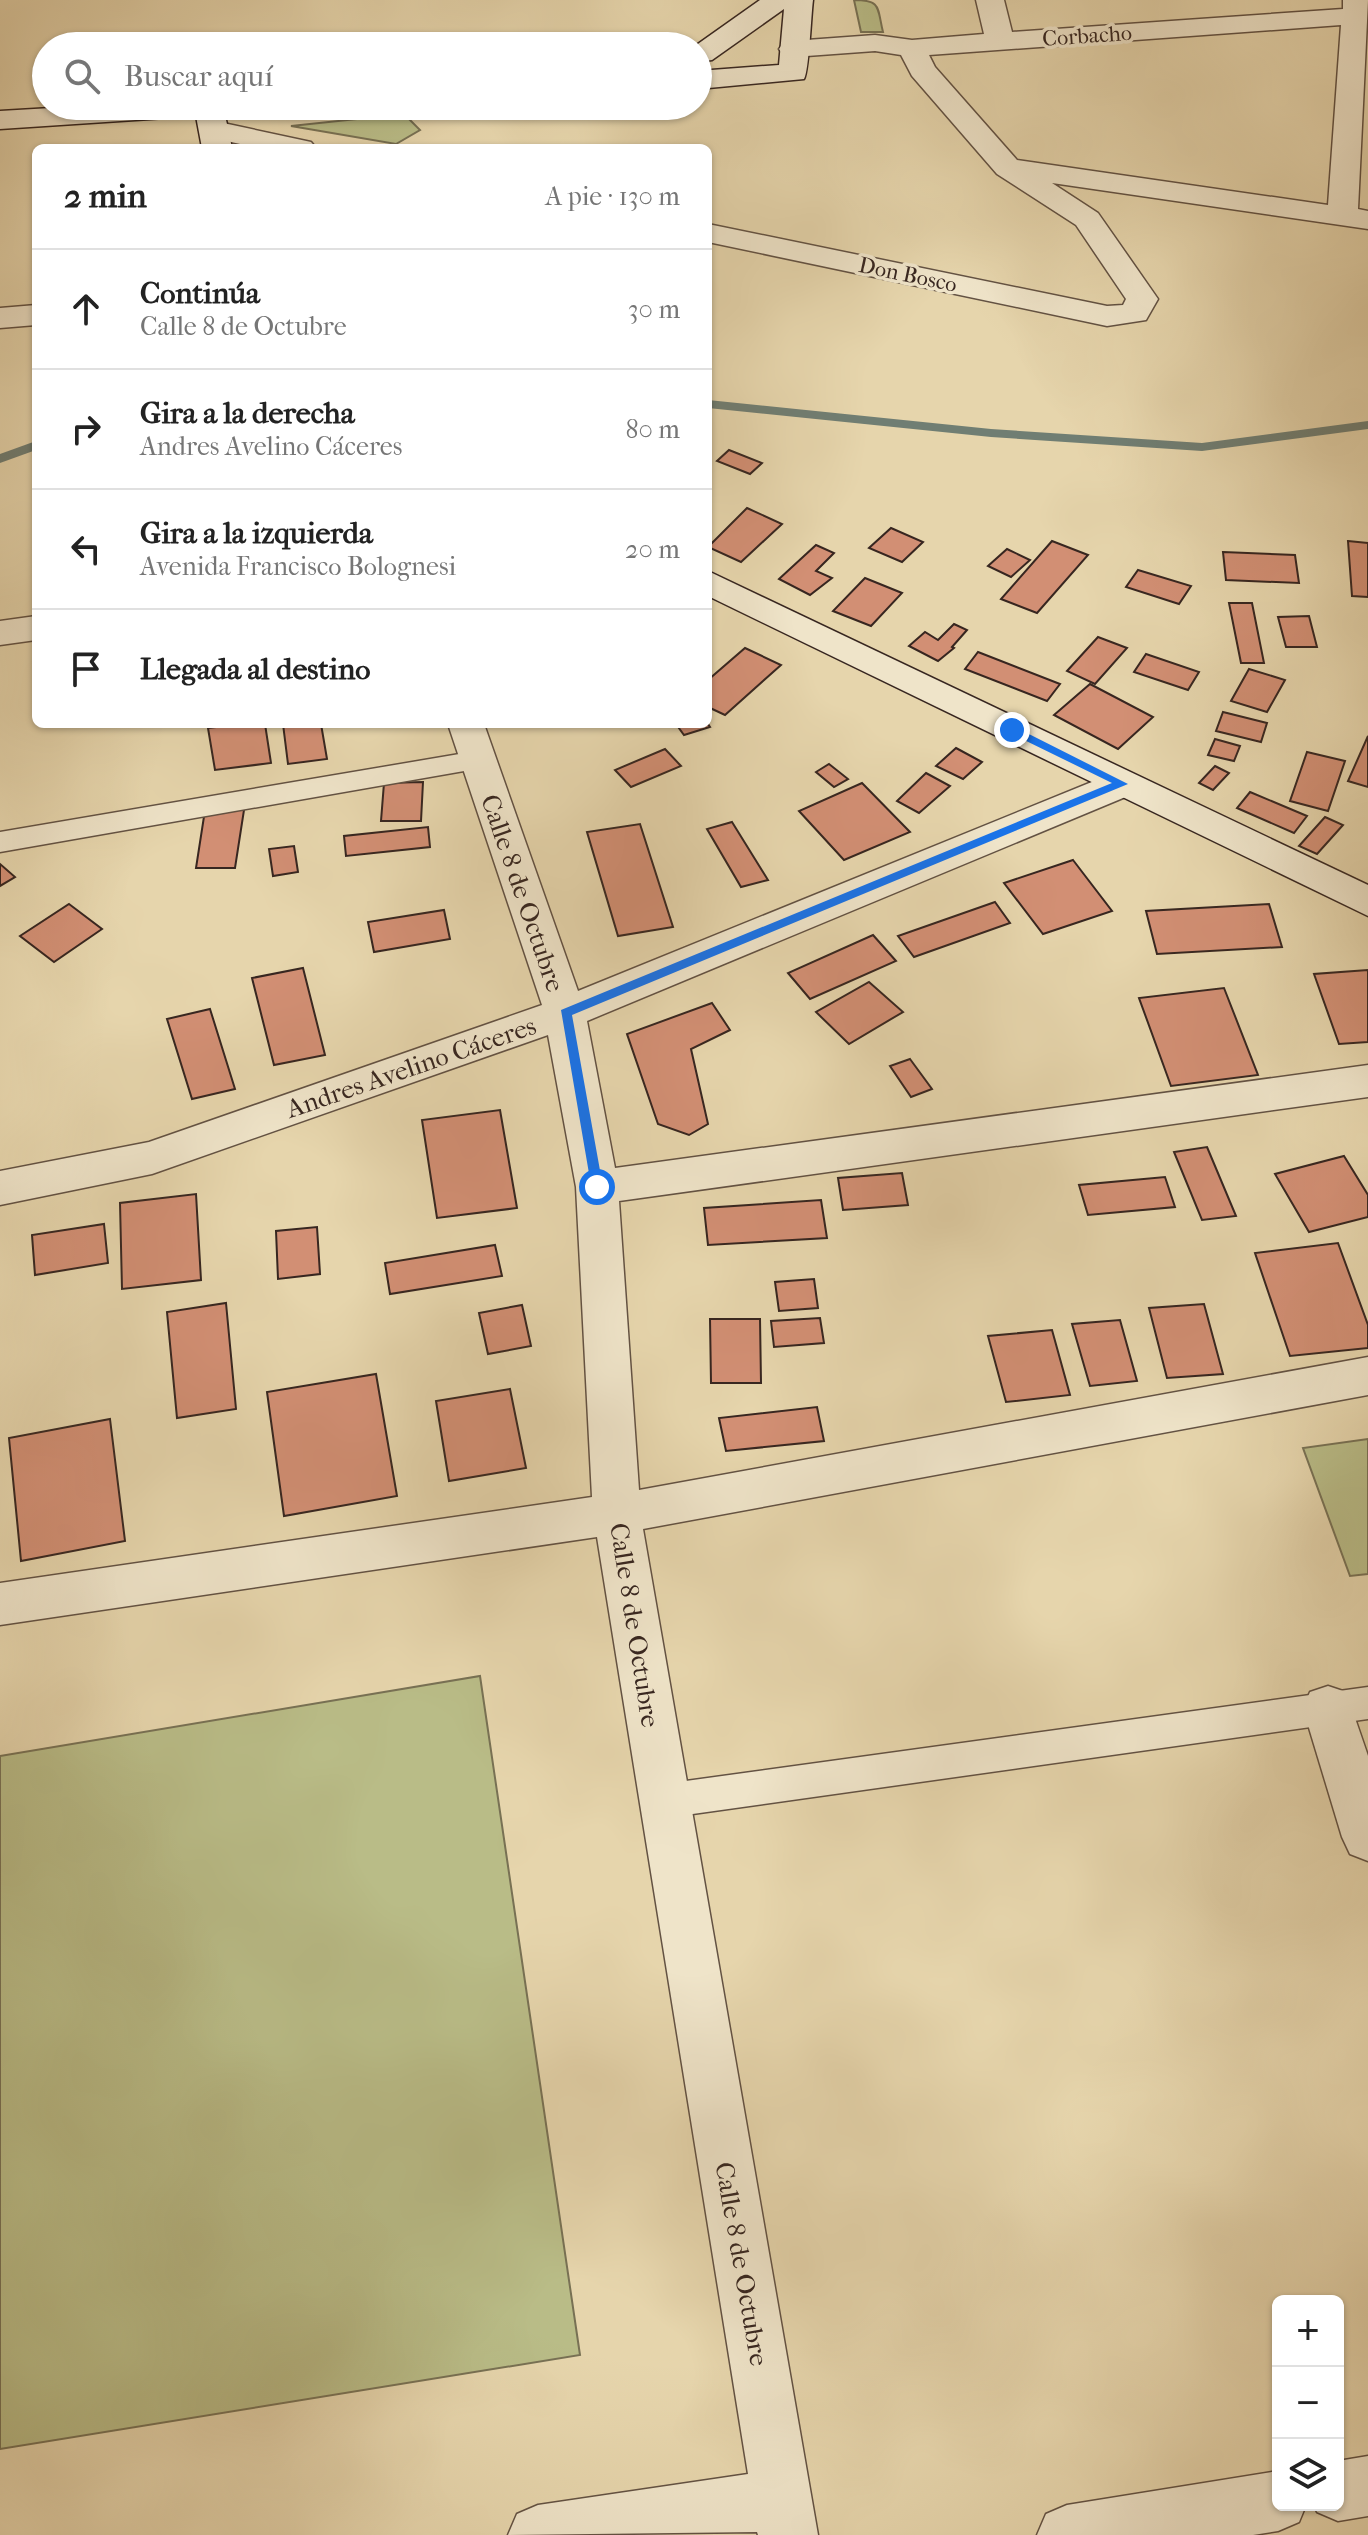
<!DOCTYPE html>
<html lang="es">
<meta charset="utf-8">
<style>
:root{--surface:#fff;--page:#f6f6f6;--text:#222;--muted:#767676;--line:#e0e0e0}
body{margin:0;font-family:"IM FELL French Canon",serif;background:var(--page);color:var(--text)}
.controls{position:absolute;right:24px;bottom:24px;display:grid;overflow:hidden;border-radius:12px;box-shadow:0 2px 6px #0004}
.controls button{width:72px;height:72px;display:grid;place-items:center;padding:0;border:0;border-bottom:2px solid var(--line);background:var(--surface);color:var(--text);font:40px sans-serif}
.stop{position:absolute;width:24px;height:24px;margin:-18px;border:6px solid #1a73e8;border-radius:50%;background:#fff}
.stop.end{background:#1a73e8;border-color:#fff;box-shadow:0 2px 8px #0008}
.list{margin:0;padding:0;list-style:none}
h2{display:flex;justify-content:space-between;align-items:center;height:104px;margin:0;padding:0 32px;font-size:34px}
h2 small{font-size:26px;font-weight:400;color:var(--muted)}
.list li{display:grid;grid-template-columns:52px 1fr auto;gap:24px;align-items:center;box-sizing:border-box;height:120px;padding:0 32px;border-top:2px solid var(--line)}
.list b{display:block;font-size:30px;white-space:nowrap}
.list p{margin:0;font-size:26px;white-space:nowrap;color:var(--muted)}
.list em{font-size:26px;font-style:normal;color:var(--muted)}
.icon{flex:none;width:44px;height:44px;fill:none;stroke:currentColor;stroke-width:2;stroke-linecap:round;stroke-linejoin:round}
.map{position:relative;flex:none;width:1368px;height:2535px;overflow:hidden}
.search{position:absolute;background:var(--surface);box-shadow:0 2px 6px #0004;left:32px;top:32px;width:680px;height:88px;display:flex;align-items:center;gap:20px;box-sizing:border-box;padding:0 28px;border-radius:44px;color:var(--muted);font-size:30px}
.panel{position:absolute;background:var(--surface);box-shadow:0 2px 6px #0004;left:32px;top:144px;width:680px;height:584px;border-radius:12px}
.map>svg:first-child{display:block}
</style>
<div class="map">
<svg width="1368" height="2535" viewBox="0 0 1368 2535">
<rect width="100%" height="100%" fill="#e6d5ac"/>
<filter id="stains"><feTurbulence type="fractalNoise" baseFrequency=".0025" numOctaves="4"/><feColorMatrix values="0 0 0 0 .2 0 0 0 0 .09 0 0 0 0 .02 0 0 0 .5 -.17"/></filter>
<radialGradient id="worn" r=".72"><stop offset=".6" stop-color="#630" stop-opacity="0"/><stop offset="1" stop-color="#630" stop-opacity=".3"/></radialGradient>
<g fill="#b9bc87" stroke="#787154" stroke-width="2">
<path d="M854 0C882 0 877 8 883 32H861Z"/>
<polygon points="404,114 420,130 396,144 291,126"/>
<polygon points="1368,1439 1368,1574 1350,1576 1303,1448"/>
<polygon points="480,1676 580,2355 0,2449 0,1756"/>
</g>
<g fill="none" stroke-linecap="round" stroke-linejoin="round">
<g fill="#707e73" fill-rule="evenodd">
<polygon points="708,400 991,429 1202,443 1368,421 1368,429 1202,451 991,437 708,408"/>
<polygon points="36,441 36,450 0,463 0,454"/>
</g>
</g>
<g fill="#d28f74" stroke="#372620" stroke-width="2">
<polygon points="729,450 762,463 750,474 717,461"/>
<polygon points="747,508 782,524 741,562 708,547"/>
<polygon points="891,528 923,542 902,562 869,548"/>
<polygon points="1052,541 1088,555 1037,613 1001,599"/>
<polygon points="1348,541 1368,543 1368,597 1352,596"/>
<polygon points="816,545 834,553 816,571 832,578 810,595 779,579"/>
<polygon points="1007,549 1030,560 1011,577 988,566"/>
<polygon points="1223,552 1295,555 1299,583 1226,580"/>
<polygon points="1138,570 1191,586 1179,604 1126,587"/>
<polygon points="865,578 902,593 871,626 833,611"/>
<polygon points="1229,603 1252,603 1264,663 1241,663"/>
<polygon points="1309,616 1317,647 1286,647 1278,617"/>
<polygon points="954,624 967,630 952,647 954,648 938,661 909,646 925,632 938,640"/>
<polygon points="1098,637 1127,648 1095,684 1067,671"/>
<polygon points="745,648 781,665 725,715 708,707 708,680"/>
<polygon points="978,652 1060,684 1047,701 965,669"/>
<polygon points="1146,654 1199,672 1188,690 1134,672"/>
<polygon points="1249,669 1285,680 1267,712 1231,701"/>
<polygon points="1090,684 1153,717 1118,749 1054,715"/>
<polygon points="1223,712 1267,723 1261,742 1216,731"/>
<polygon points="241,724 265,724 271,763 215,770 208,728"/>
<polygon points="283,724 321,724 327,759 288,764"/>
<polygon points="676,724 708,724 710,727 684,735"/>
<polygon points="1368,736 1368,787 1348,781"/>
<polygon points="1215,739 1240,746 1234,761 1208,755"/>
<polygon points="956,748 982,762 963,779 936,766"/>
<polygon points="665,749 681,766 631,787 615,770"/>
<polygon points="1307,752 1345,761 1328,811 1290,801"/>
<polygon points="829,764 848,779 834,787 816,772"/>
<polygon points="1215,766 1229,773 1213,790 1199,783"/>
<polygon points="926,773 950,786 919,813 897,801"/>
<polygon points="423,782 421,821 381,821 384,783"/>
<polygon points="862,783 910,832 844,860 799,811"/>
<polygon points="1250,792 1307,816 1294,833 1237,808"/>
<polygon points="205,810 244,810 235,868 196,868"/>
<polygon points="1325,817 1343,825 1317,854 1299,846"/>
<polygon points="732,822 768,880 741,887 707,829"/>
<polygon points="640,824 673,927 618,936 587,832"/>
<polygon points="428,827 430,847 346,856 344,836"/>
<polygon points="294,846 298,872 273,876 269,849"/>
<polygon points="1073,860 1112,911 1043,934 1004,883"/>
<polygon points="0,864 15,877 0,886"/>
<polygon points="995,902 1010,923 914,957 898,936"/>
<polygon points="69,904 102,929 54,962 20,936"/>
<polygon points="1269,904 1282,947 1157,954 1146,911"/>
<polygon points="444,910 450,939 374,952 368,922"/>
<polygon points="873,935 896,961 810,999 788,973"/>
<polygon points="303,968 325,1055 274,1065 252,978"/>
<polygon points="1368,970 1368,1042 1339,1044 1314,974"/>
<polygon points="869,982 903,1012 849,1044 816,1012"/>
<polygon points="1224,988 1258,1075 1171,1086 1139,998"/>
<polygon points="712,1003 730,1030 691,1049 708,1124 689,1135 658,1124 627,1034"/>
<polygon points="210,1009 235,1089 192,1099 167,1019"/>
<polygon points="910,1059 932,1089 911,1097 890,1066"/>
<polygon points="500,1110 517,1208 437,1218 422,1120"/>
<polygon points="1207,1147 1236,1216 1202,1220 1174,1152"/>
<polygon points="1344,1156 1368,1195 1368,1217 1309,1232 1275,1174"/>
<polygon points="902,1173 908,1205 843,1210 838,1178"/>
<polygon points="1165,1177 1175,1207 1088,1215 1079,1185"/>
<polygon points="196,1194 201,1280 122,1289 120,1203"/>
<polygon points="821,1200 827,1238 708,1245 704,1208"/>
<polygon points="104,1224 108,1263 35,1275 32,1235"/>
<polygon points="317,1227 320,1274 278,1279 276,1231"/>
<polygon points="1338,1243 1368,1325 1368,1348 1290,1356 1255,1253"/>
<polygon points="495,1245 502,1276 390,1294 385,1263"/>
<polygon points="814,1279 818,1308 779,1311 775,1282"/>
<polygon points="226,1303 236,1409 177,1418 167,1312"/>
<polygon points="1204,1304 1223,1374 1167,1378 1149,1308"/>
<polygon points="522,1305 531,1346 488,1354 479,1313"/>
<polygon points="820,1318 824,1343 774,1347 771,1321"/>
<polygon points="710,1319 760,1319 761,1383 711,1383"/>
<polygon points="1120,1320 1137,1381 1090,1386 1072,1324"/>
<polygon points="1052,1330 1070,1395 1006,1402 988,1336"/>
<polygon points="376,1374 397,1496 284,1516 267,1392"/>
<polygon points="510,1389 526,1468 449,1481 436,1401"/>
<polygon points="817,1407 824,1441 726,1451 719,1418"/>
<polygon points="110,1419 125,1541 21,1561 9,1438"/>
</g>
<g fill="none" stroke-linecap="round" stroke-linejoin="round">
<g stroke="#635243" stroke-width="3">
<g id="lane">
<polygon points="477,751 487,753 491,760 487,767 0,852 0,832"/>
<polygon points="1368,1687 1368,1719 664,1818 651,1813 645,1801 651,1789 664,1784"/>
</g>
</g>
<g stroke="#635243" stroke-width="3">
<g id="street">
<path d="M976 0H1004L1012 32 1343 9V0H1368L1358 209 1368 211V229L1052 183 1098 213 1158 299 1146 320 1107 326 708 242V224L1107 306 1123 305 1126 299 1076 225 997 174 912 76 901 55 875 51 793 57 783 55 779 49 783 43 793 41 875 35 912 40 984 34ZM1341 25 1328 205 1017 160 935 67 929 55Z"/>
<polygon points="214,121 311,142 316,148 258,148 204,136 199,130 204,124"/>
<polygon points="36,305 36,325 0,328 0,308"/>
<polygon points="36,616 36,640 0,645 0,621"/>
<polygon points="448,724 484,724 578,991 1109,775 1122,771 1135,775 1141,784 1135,793 587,1021 615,1168 1368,1065 1368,1097 619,1201 639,1490 1368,1357 1368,1395 643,1529 818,2535 758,2535 757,2532 508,2535 517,2514 538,2505 748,2474 597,1537 0,1625 0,1583 592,1497 576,1187 548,1035 152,1174 0,1205 0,1171 149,1142 542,1005"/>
<polygon points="1328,1686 1346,1692 1368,1756 1368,1861 1350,1854 1342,1837 1303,1708 1310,1692"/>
<polygon points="1368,2456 1368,2516 1338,2521 1317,2512 1314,2505 1338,2505 1338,2461"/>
<polygon points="1278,2471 1278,2505 1306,2505 1299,2522 1278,2531 1253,2535 1037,2535 1046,2514 1067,2505"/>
</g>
</g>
<g stroke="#372620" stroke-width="3">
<g id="secondary">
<path d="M760 0H813C811 15 809 71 804 79L698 89V71L779 65 784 9 712 60 698 62V46H695Z"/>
<polygon points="85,106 240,106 235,112 225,115 232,148 202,148 196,116 0,129 0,111"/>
<polygon points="708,571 1368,885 1368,916 708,596"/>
</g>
</g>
<use href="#lane" fill="#efe4c9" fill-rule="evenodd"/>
<use href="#street" fill="#efe4c9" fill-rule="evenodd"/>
<use href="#secondary" fill="#efe4c9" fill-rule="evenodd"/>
</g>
<polygon fill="#1a73e8" points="1008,727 1015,727 1128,784 572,1015 603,1187 601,1191 592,1191 561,1010 1112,783 1008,732"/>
<g text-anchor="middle" stroke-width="7" stroke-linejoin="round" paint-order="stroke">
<g font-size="22" fill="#372620" stroke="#efe4c9">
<text transform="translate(1087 35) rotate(-4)" y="8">Corbacho</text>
<text transform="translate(908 274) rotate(12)" y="8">Don Bosco</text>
</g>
<g font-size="26" fill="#372620" stroke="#efe4c9">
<text transform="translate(523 893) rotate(71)" y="9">Calle 8 de Octubre</text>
<text transform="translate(411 1067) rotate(-19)" y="9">Andres Avelino Cáceres</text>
<text transform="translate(635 1625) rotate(81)" y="9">Calle 8 de Octubre</text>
<text transform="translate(742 2264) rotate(80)" y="9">Calle 8 de Octubre</text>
</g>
</g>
<rect width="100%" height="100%" filter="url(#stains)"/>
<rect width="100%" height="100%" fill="url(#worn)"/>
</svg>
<div class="controls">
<button>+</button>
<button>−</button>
<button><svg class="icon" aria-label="layers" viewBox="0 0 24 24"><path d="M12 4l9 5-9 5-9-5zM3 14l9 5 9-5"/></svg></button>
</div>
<div class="stop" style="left:597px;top:1187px"></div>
<div class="stop end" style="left:1012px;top:730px"></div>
<div class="search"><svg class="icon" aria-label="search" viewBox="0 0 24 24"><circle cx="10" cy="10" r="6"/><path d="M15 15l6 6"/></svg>Buscar aquí</div>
<section class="panel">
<h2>2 min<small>A pie · 130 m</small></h2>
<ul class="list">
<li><svg class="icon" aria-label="ahead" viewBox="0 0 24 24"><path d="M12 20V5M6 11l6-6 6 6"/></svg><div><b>Continúa</b><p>Calle 8 de Octubre</p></div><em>30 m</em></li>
<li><svg class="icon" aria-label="right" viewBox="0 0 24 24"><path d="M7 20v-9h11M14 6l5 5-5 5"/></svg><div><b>Gira a la derecha</b><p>Andres Avelino Cáceres</p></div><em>80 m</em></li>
<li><svg class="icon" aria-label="left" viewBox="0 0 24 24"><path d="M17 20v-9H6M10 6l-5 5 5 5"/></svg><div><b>Gira a la izquierda</b><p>Avenida Francisco Bolognesi</p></div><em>20 m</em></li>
<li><svg class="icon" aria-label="arrive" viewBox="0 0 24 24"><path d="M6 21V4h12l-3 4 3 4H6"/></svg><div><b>Llegada al destino</b></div></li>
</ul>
</section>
</div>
